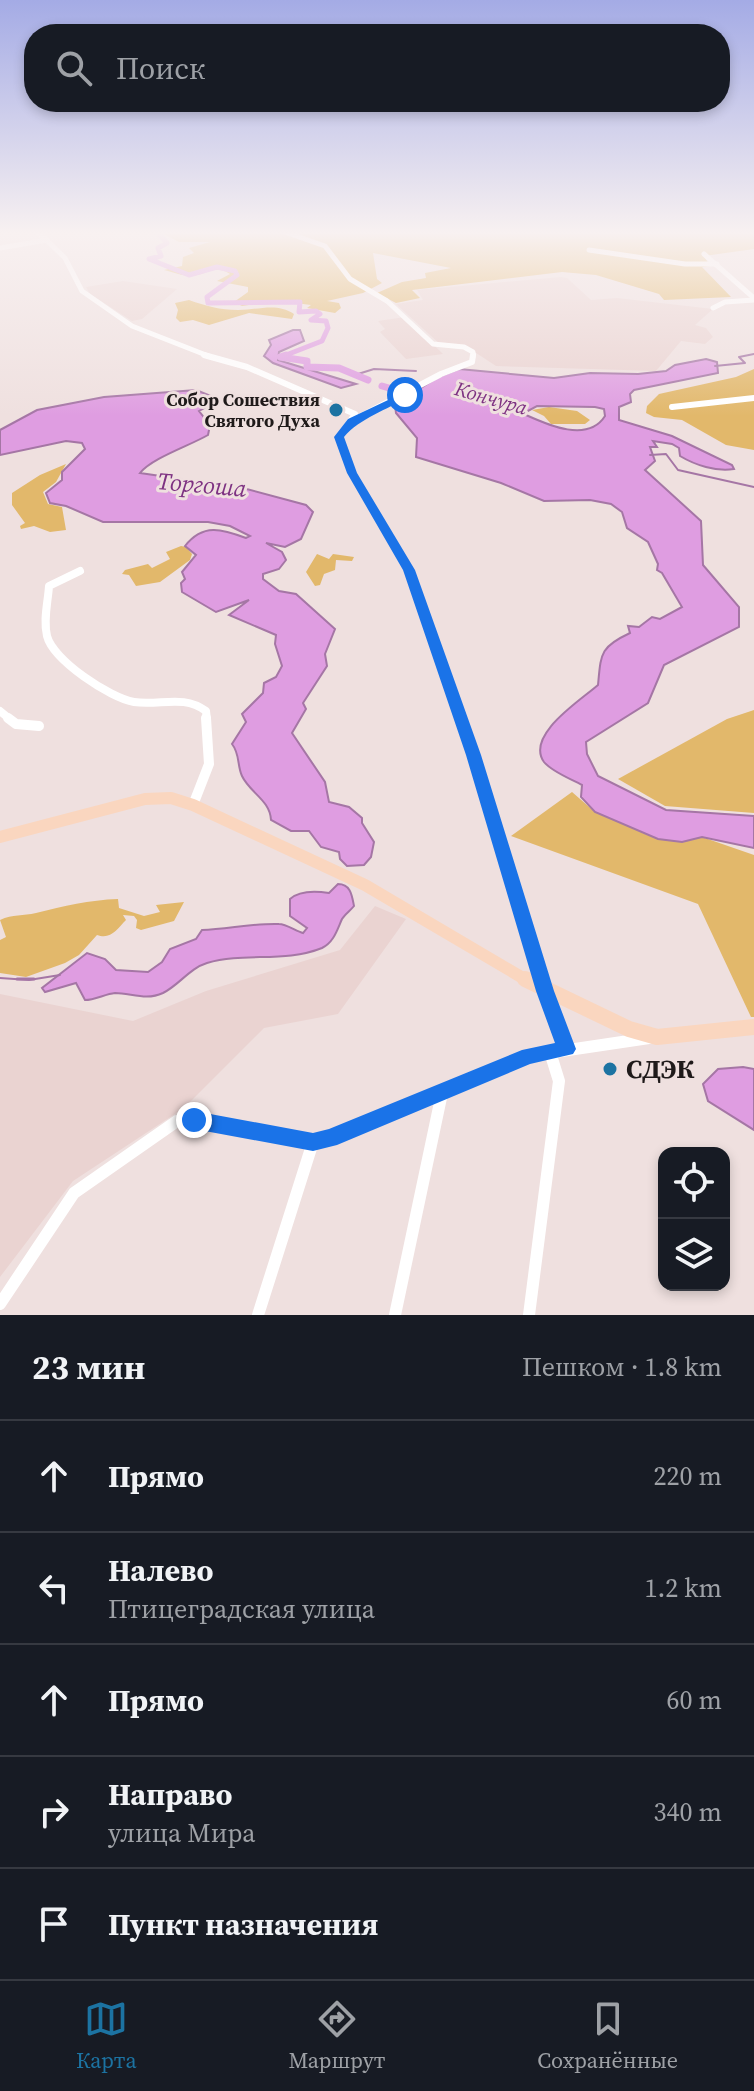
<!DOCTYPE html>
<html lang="ru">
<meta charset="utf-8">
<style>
:root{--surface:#171b24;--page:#20242c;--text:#f1f3f6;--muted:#9ea1a6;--line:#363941;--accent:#1c73a2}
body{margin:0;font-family:"Source Serif 4",serif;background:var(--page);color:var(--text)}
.controls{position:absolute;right:24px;bottom:24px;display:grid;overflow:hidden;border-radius:16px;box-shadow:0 4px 12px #0003}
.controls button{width:72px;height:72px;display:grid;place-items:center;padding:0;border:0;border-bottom:2px solid var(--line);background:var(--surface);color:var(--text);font:40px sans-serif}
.stop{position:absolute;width:24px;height:24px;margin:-18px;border:6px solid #1a73e8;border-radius:50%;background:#fff}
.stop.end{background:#1a73e8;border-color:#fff;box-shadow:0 2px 8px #0008}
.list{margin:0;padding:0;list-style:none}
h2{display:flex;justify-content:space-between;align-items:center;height:104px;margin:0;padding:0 32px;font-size:34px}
h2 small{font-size:26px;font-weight:400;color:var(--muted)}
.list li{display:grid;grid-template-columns:52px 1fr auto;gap:24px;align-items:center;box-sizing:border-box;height:112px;padding:0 32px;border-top:2px solid var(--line)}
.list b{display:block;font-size:30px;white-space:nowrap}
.list p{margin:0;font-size:26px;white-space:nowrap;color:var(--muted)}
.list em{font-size:26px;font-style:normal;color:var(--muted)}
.icon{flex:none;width:44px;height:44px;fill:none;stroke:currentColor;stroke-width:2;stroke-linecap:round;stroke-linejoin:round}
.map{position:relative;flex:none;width:754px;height:1315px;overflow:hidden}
.search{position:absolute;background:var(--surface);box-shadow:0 4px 12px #0003;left:24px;right:24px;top:24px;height:88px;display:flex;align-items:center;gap:20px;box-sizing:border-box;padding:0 28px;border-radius:32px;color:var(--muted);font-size:30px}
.sheet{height:664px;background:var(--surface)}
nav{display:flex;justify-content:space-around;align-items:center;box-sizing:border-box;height:112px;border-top:2px solid var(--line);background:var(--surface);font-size:22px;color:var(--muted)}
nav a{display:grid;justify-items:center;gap:4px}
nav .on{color:var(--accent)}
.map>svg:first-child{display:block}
</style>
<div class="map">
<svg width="754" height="1315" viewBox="0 0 754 1315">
<rect width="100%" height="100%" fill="#efe0df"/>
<g fill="#ead3d1">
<polygon points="561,277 567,278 591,300 617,298 713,309 695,325 706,328 713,337 705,344 681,341 656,371 496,366 464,345 442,346 396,304 423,300 417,290"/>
<polygon points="123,281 177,289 142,319 132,321 90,294 86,287"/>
<polygon points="405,317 443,354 406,359 380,332 385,329 378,321"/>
<polygon points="375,906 406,919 338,1014 264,1028 184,1108 73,1181 0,1277 0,994 133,1021 206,991 340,950"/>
</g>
<g fill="#e2b86b">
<path d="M754 231V249L704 256 710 266 702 267 731 297 664 300 659 294 596 275 562 272 412 290 420 298 396 303 377 293 402 282 426 278 425 273 451 268 373 253 377 279 382 283 363 293 327 301 339 303 341 308 335 313 307 308 311 305 279 301 242 306 234 302 248 292V287L217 281 230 274C215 264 207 275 191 276 183 276 172 272 164 270L182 266 183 257 194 253 189 248 210 242H179L160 232Z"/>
<path d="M189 300C206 306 220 310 238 310 258 310 277 302 294 314L292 319 249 313 209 325 193 320 180 322 176 318 178 310 175 303Z"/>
<polygon points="754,369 754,450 726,445 682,420 654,417 646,413 647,406 659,394 736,377"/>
<polygon points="549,407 577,411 590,420 585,424 551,424 544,416 532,410"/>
<polygon points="66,464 56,482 43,492 48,504 62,507 66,530 50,532 34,526 21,529 20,526 25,523 12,505 12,493 40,475"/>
<polygon points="181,546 186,547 192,554 190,560 160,582 136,586 129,575 122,574 125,570 148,564 152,568 170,559 166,552"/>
<polygon points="317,554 329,559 333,554 354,557 352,561 336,560 335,570 324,574 320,585 315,586 306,572"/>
<polygon points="754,710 754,813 665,806 618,779 727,719"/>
<polygon points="572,792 595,812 658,839 702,837 754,855 754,1017 751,1017 698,904 511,836"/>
<path d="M118 899 119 908 144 916 160 912 156 905 184 902 174 921 141 930 136 928 137 920 134 916 123 915 126 920C117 929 111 940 97 935L79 955 65 963 26 977 0 973V940L6 937 0 920C13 914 23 916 36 913 64 906 89 900 118 899Z"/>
</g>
<g fill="#df9de1" stroke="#a576a5" stroke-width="2" fill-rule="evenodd">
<polygon points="293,330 300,330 304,341 279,352 278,360 356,384 341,388 273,363 264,356 271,345 269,340"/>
<path d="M706 359 717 362 718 373 634 390 630 394 631 402 619 407V420L672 436 732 465 734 469C716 472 695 465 680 456L679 448 672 444 653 441 657 447H650L655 461 645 470 701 521 703 565 739 607V627L664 665 648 703 586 742 587 754 598 776 666 810 754 816V848L702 837 682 842 658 839 595 812 581 797 582 785C571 779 552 772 544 762 525 735 581 700 598 685 601 653 600 647 630 633L628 626 639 627 652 617 660 619 682 607 662 573 657 570 658 564 648 542 627 528 622 512 611 504 590 500 544 501 501 483 416 457 417 438 396 413 395 405 438 377 459 369 554 378 590 373 638 374 666 371 675 365ZM537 406 595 407 604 409 605 416C588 443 548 425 526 415L524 413Z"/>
<path d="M196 390 211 396 208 406 199 411 210 425 208 435C189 446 152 458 140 473L243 488 306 505 313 512 301 539 285 547 266 543 282 552 286 560 279 569 263 574V579L279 591 296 594 335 629 325 654 327 666 303 703 306 709 292 733 325 782 329 802 349 807 362 818V823L374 842 371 857 364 865 347 866 340 859 339 852 321 847 309 831H291L271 820C270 800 250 793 242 776 237 765 240 754 232 744L246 722 242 714 263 693 264 683 276 677 282 666 275 644 276 635 229 615 249 600 216 612 182 592 181 583 185 579 182 572 196 555 185 546C203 523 222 529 246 538L250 536 230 526 208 522H103L66 506 50 503 46 493 62 480V472L85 449 82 443 66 441 0 455V430L37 410 104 397Z"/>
<path d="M338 884C351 884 352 896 354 906 350 911 345 914 342 919 337 930 334 942 322 948 285 963 245 952 207 963 190 968 179 985 163 993 146 1001 131 993 115 993 105 994 95 1000 85 1000L76 983 45 992 42 988 87 953 105 959 116 970 148 972 162 962 170 949 196 939 202 930C228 929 254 923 279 924 286 924 296 931 303 933L307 928 290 916V899C300 890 316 891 329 893Z"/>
<polygon points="743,1067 754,1069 754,1130 708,1101 703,1084 718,1069"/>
</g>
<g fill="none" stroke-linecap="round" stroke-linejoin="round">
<g stroke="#a576a5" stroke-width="2">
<polyline points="715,366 745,363 739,357 754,354"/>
<polyline points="358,374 374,369 416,371"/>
<polyline points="650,455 666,454 678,470 754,487"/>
<polyline points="0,978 29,980 60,975"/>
</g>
<polyline stroke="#a576a5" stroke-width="3" points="17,979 34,979"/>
<polyline stroke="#df9de1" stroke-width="5" points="156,231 167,243 158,248 161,256 149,259 189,275 217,267 235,271 237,275 207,297 208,303 300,302 299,312 316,311 320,314 311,320 326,321 328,328 322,341 281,357"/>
<g stroke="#df9de1" stroke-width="7">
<polyline points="286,355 280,357 307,361 307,367 339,368 368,380"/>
<polyline points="382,386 413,395"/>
</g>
<g stroke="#fff" stroke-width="5">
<polyline points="37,231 65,258 82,291 132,326 211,357"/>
<polyline points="282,231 325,246 350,279 387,301 433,344 464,347 473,352 473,357"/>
<polyline points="0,248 47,240"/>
<polyline points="589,250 685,264 717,264"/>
<polyline points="704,254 754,298"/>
<polyline points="713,308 725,302 754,300"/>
</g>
<g stroke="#fff" stroke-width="6">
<polyline points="204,355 247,367 355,414 339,437 352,473 377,516"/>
<polyline points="672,407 754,398"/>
<polyline points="352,421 441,374 472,362 473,355"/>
</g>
<g stroke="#fff" stroke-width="8">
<polyline points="376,514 409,570 462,720"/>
<path d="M80 571 49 586C48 602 43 620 47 636 53 660 110 698 134 702 160 706 183 694 206 711L207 720"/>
<polyline points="0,711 11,720"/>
</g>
<g stroke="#fff" stroke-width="10">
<polyline points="8,718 16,724 39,726"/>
<polyline points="461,718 542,981"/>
<polyline points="193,805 209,764 206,718"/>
</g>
<g stroke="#fff" stroke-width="12">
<polyline points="541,979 566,1049"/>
<polyline points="0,1304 74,1193 177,1121 194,1120 313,1142 330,1138 528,1056 649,1038"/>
<polyline points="258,1315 313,1142"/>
<polyline points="395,1315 442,1093"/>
<polyline points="529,1315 559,1081 550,1052"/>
</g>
<polyline stroke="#fad6bf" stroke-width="12" points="0,837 145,799 171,798 193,805 365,885 528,981"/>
<polyline stroke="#fad6bf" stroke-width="16" points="525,979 629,1029 657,1037 754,1027"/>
</g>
<linearGradient id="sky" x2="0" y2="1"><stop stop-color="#a4abe5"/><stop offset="0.56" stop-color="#f8f1f1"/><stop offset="1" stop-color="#f8f1f1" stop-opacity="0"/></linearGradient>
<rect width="754" height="416" fill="url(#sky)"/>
<path fill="#1a73e8" d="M405 392 408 397C387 410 360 418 344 437L357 473 415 570 481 755 554 991 576 1049 573 1054 530 1064 337 1145 313 1151 194 1129 187 1127 184 1120 187 1114 194 1111 313 1133 329 1129 522 1050 555 1043 536 991 466 755 403 570 347 473 334 437 348 419Z"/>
<g fill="#1c73a2" stroke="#efe0df" stroke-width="3">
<circle cx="336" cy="410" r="8"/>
<circle cx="610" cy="1069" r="8"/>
</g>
<g text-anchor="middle" stroke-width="6" stroke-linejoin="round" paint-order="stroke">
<g font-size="18" font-weight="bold" fill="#1f1a1a" stroke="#efe0df" text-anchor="end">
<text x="320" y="406">Собор Сошествия<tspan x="320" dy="21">Святого Духа</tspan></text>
</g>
<g font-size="20" font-style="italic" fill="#7e3282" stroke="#efe0df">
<text transform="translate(491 398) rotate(16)" y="7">Кончура</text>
</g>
<g font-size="24" font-style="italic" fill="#7e3282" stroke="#efe0df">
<text transform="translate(202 485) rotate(5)" y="8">Торгоша</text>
</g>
<g font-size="26" font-weight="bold" fill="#1f1a1a" stroke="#efe0df" text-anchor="start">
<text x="626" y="1078">СДЭК</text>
</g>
</g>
</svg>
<div class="controls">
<button><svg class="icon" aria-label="locate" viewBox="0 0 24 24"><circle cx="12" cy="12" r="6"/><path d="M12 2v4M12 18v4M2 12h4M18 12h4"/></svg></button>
<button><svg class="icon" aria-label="layers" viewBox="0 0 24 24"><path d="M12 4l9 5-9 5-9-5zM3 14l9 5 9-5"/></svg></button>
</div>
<div class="stop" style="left:405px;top:395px"></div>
<div class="stop end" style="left:194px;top:1120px"></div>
<div class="search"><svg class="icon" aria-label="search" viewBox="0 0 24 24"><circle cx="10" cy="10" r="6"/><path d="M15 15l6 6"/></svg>Поиск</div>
</div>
<section class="sheet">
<h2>23 мин<small>Пешком · 1.8 km</small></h2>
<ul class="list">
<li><svg class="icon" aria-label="ahead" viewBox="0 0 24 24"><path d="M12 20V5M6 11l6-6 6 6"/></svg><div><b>Прямо</b></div><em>220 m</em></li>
<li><svg class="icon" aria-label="left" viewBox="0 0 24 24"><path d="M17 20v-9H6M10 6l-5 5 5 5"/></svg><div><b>Налево</b><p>Птицеградская улица</p></div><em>1.2 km</em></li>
<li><svg class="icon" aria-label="ahead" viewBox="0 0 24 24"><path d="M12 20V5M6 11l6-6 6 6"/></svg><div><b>Прямо</b></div><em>60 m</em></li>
<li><svg class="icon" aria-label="right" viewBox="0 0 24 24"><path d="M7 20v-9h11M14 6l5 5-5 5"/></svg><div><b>Направо</b><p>улица Мира</p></div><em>340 m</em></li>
<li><svg class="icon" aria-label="arrive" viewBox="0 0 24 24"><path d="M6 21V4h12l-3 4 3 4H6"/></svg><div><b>Пункт назначения</b></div></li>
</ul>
</section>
<nav>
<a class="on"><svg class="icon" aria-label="map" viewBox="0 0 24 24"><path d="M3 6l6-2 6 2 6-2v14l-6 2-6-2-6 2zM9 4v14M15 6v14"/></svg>Карта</a>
<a><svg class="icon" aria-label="directions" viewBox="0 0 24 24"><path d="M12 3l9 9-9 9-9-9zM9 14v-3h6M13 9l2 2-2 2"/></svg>Маршрут</a>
<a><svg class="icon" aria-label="saved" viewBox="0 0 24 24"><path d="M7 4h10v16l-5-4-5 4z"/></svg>Сохранённые</a>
</nav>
